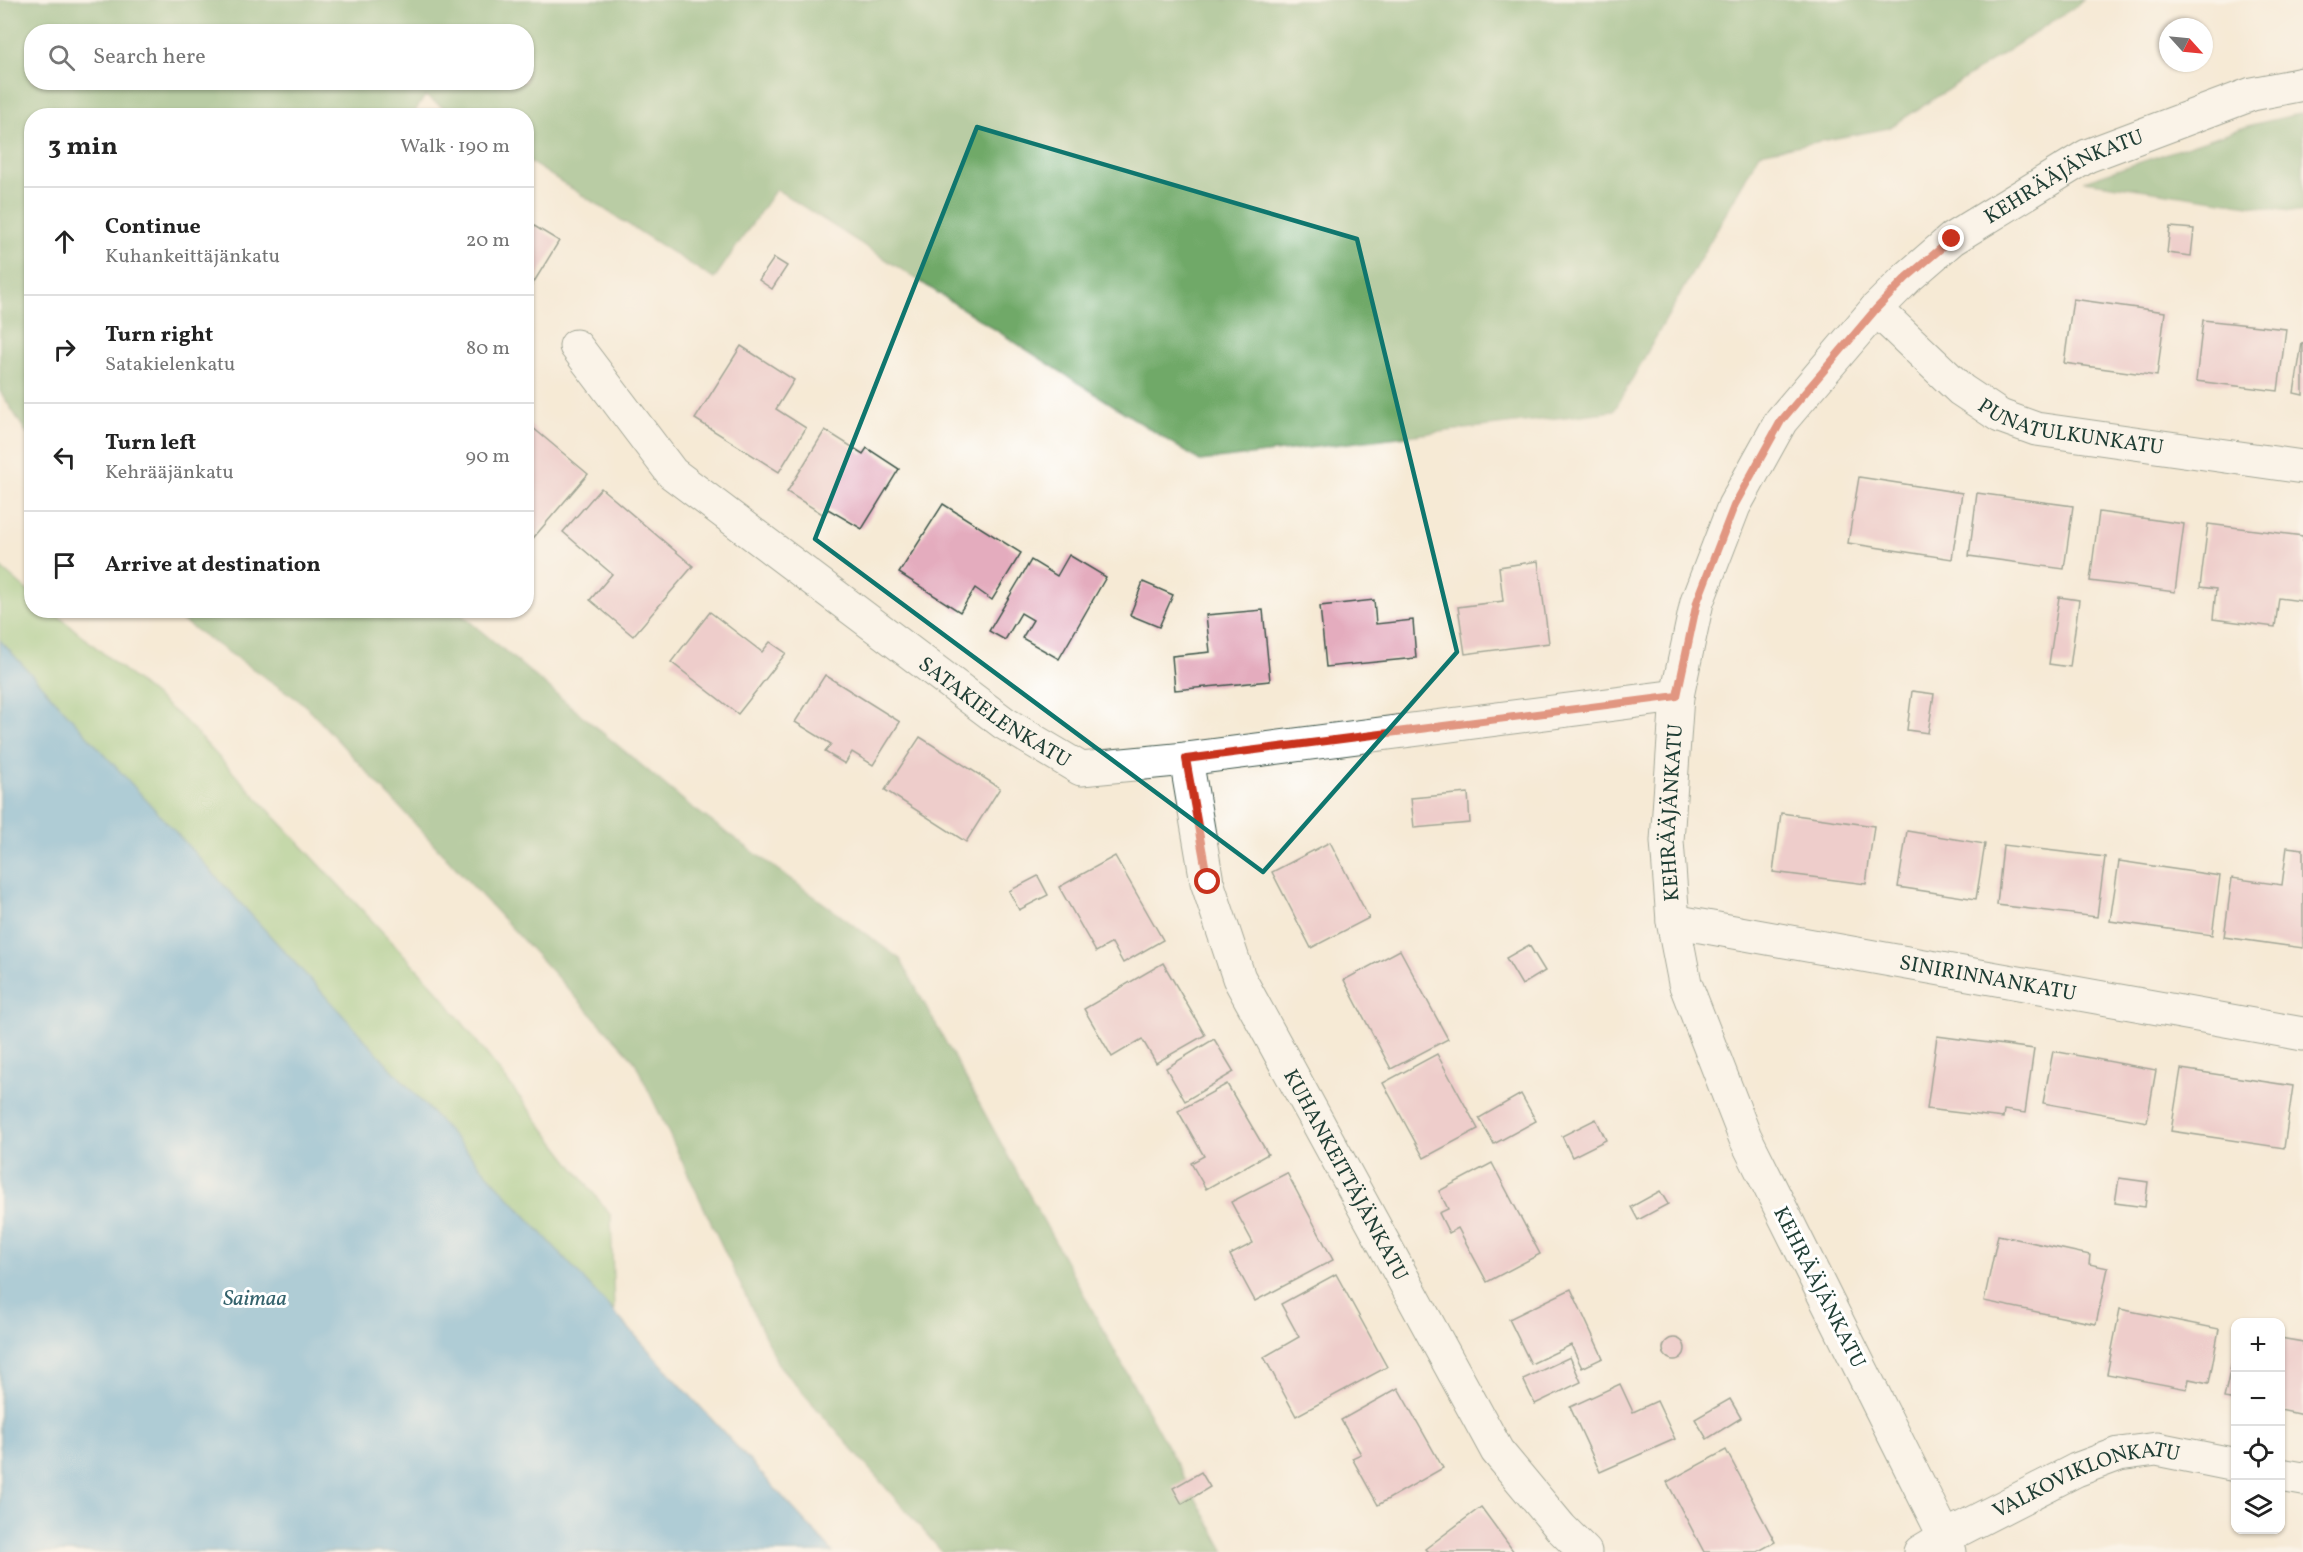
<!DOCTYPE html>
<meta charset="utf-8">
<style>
:root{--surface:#fff;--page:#f6f6f6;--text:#222;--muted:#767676;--line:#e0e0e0}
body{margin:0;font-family:Vollkorn,serif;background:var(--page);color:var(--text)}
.controls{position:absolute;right:18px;bottom:18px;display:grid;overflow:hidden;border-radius:12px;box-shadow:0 2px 4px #0004}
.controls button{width:54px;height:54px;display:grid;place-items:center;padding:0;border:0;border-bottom:2px solid var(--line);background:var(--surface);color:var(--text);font:30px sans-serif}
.compass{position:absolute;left:2159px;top:18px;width:54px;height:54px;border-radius:50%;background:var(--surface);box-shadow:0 2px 4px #0004;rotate:117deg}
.stop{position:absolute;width:18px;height:18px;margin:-14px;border:4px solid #c8321e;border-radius:50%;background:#fff}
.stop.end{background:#c8321e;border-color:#fff;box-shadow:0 2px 6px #0008}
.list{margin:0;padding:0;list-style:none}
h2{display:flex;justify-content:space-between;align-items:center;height:78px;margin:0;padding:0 24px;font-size:26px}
h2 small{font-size:20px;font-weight:400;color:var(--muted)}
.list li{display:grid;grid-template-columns:39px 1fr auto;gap:18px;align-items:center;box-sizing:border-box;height:108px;padding:0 24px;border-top:2px solid var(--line)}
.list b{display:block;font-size:22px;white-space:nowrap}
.list p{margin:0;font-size:20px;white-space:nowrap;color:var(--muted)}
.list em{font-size:20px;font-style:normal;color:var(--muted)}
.icon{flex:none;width:33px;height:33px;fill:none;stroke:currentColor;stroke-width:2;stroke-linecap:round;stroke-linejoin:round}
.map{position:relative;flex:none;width:2303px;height:1552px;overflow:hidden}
.search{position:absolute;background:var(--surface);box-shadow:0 2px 4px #0004;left:24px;top:24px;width:510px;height:66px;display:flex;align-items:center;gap:15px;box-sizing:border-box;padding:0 21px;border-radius:24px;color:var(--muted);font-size:22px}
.panel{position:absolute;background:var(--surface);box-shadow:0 2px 4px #0004;left:24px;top:108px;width:510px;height:510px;border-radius:24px}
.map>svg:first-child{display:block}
</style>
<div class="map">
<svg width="2303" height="1552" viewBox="0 0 2303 1552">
<rect width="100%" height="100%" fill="#fff"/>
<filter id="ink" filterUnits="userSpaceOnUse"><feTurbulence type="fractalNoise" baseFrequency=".0167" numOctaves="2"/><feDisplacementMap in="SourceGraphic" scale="12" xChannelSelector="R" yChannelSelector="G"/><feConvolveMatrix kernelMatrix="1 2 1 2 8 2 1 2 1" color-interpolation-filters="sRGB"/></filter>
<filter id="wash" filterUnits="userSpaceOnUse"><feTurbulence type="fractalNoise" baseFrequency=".008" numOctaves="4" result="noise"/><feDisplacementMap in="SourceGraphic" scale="24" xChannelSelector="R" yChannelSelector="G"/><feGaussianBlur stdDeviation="1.35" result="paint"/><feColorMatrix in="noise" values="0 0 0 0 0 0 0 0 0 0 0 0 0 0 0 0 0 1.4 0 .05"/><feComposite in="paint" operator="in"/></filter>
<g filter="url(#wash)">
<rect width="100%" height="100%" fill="#f6ead5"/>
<polygon fill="#8bc377" stroke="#558056" stroke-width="1.5" points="0,567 31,594 32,610 52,611 184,720 438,991 611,1216 615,1343 0,790"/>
<g fill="#70a968" stroke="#48734e" stroke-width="1.5" fill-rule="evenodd">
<path d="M0 0H2082L2079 4 1889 128 1760 153 1614 411 1200 461 776 189 714 279 527 160 526 116 456 115 425 96 412 116H32L31 440 0 391ZM32 32H526V82H32Z"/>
<polygon points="2303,113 2303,213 2084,181 2251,125"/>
<polygon points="168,611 457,611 689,805 900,959 1225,1552 942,1552 778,1364 634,1060 304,704"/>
</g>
<polygon fill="#5aa8d4" stroke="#3c7284" stroke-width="1.5" points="0,640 833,1552 0,1552"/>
<g id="blocks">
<g fill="#e4acbe">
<polygon points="526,221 559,241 526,295"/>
<polygon points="2170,227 2194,229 2191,256 2167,253"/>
<polygon points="774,258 787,266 772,289 759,280"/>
<polygon points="2073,299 2165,312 2157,376 2064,363"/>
<polygon points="2203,320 2286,329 2278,391 2196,381"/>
<polygon points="2302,343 2303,343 2303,395 2294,393"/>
<polygon points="741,346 794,380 776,409 806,428 779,472 695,419"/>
<polygon points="526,422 588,474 529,543 526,541"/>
<polygon points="825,430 863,454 867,448 899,469 862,529 828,509 824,515 787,492"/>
<polygon points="1859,477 1962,493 1952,559 1848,543"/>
<polygon points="601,488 693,566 633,636 590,600 612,574 563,532"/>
<polygon points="1977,493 2073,506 2064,569 1969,556"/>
<polygon points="943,504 1021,553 992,600 975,588 960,612 899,573"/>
<polygon points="2099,512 2184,524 2175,592 2090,581"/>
<polygon points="2208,524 2303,536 2303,583 2301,601 2279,598 2275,627 2213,619 2216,589 2200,587"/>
<polygon points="1069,555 1106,577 1059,659 1022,638 1033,620 1021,613 1005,640 989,631 1031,560 1057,576"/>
<polygon points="1538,561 1549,643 1465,654 1458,607 1503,601 1499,567"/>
<polygon points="1143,582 1173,595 1159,627 1130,615"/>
<polygon points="2059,597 2079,600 2070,667 2049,664"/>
<polygon points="1374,600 1376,624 1413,620 1416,658 1326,667 1320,606"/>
<polygon points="1263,610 1270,681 1175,690 1172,656 1210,652 1206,615"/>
<polygon points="710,612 762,652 770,642 786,653 738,714 671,662"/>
<polygon points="825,675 900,722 873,765 852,752 845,764 825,752 831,744 795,722"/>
<polygon points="1912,691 1934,694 1928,733 1907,730"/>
<polygon points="920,737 1000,788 966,842 885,790"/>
<polygon points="1468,793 1470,823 1414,828 1411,798"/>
<polygon points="1781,813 1874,826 1866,884 1773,872"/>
<polygon points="1907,831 1985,844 1976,899 1898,887"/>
<polygon points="1330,842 1369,918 1311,948 1272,872"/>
<polygon points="2003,845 2105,857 2097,917 1997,905"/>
<polygon points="2287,847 2303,849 2303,948 2224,937 2232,878 2282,885"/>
<polygon points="1115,856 1163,940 1123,963 1112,943 1096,952 1059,887"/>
<polygon points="2119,861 2220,876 2212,935 2110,921"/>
<polygon points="1038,876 1048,895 1019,910 1009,891"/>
<polygon points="1529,945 1545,971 1522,985 1506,958"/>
<polygon points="1400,950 1448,1039 1391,1069 1344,980"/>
<polygon points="1163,963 1205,1035 1156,1063 1142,1039 1112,1057 1084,1009"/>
<polygon points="1937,1036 2034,1049 2025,1113 2004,1110 2003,1118 1927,1109"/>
<polygon points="1214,1039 1234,1072 1185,1101 1166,1068"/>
<polygon points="2053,1051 2156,1070 2147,1122 2043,1103"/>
<polygon points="1437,1054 1478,1129 1424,1158 1383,1083"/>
<polygon points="2181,1069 2293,1086 2284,1148 2171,1131"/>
<polygon points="1227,1084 1268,1154 1206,1189 1191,1163 1204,1156 1178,1111"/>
<polygon points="1521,1094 1536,1121 1494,1144 1479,1118"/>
<polygon points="1596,1119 1606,1140 1572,1157 1562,1136"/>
<polygon points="1492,1163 1540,1254 1487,1282 1458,1228 1449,1233 1439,1213 1448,1209 1439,1191"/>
<polygon points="1287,1173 1333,1260 1255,1301 1230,1255 1253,1243 1231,1202"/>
<polygon points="2119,1178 2148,1182 2145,1207 2115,1203"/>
<polygon points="1660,1191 1668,1204 1638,1220 1631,1207"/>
<polygon points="1998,1235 2090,1255 2089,1264 2108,1268 2096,1324 1984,1301"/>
<polygon points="1336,1274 1387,1367 1296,1416 1264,1357 1299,1337 1281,1304"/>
<polygon points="1571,1289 1603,1358 1582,1368 1571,1345 1531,1364 1509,1319"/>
<polygon points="2120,1309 2219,1329 2209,1383 2189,1379 2187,1389 2107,1374"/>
<polygon points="2280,1338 2303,1342 2303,1415 2280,1410"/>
<circle cx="1674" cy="1349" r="11"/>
<polygon points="2235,1349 2236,1349 2236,1400 2224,1398"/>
<polygon points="1570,1357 1581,1382 1535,1404 1523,1379"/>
<polygon points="1620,1384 1633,1412 1657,1401 1675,1439 1600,1472 1570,1407"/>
<polygon points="1398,1388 1443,1468 1378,1505 1352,1458 1361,1454 1341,1420"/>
<polygon points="1730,1399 1741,1418 1707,1439 1695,1419"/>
<polygon points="1726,1450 1775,1542 1757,1552 1704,1552 1667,1482"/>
<polygon points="1201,1472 1210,1487 1182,1504 1173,1488"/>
<polygon points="1481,1507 1514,1552 1428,1552 1425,1549"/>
</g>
</g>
</g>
<g filter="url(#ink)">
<use href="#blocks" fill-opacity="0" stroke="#3f574c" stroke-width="1.5"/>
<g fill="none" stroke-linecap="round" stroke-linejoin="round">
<g stroke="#3f574c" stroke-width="35">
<g id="minor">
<path id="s1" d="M1876 309 1961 390 2000 416 2036 429 2303 467"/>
<path id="s2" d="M576 346 672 473 1004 723 1081 769 1186 759 1677 696"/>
<path id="s3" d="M1186 759 1207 882 1239 978 1497 1451 1561 1528 1585 1552"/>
<path id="s4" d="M1673 921 2303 1034"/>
<polyline points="2280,1475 2303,1479"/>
<path id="s5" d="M1920 1552 1945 1537 2076 1470 2119 1454 2157 1449 2236 1465"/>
<path id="s6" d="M1950 1552 1945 1537 1745 1137 1685 983 1673 921 1667 841 1677 696 1697 602 1734 506 1781 421 1876 309 1907 278 1952 239 2087 156 2252 94 2303 84"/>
</g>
</g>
<use href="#minor" stroke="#fff" stroke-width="33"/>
</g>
</g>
<g fill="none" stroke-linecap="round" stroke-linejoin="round" filter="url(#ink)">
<polyline stroke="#c8321e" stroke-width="8" points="1208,882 1186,759 1677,696 1697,602 1734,506 1781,421 1876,309 1906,278 1952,239"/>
</g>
<path d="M0 0H2303V1552H0ZM977 127 1357 239 1457 652 1263 872 815 539Z" fill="#f6ead5" fill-opacity=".55" fill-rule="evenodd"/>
<path fill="none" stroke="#0f766e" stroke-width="4.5" stroke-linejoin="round" d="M977 127 1357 239 1457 652 1263 872 815 539Z"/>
<g text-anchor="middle" stroke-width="6" stroke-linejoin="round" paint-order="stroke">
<g font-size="21" fill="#1f3d34" stroke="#fff">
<text dy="7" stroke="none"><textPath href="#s6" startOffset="1592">KEHRÄÄJÄNKATU</textPath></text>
<text dy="7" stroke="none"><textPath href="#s1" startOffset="236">PUNATULKUNKATU</textPath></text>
<text dy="7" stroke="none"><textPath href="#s2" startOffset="561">SATAKIELENKATU</textPath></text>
<text dy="7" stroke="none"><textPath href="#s6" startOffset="800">KEHRÄÄJÄNKATU</textPath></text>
<text dy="7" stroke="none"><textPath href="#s4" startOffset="320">SINIRINNANKATU</textPath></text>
<text dy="7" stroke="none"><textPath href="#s3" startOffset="450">KUHANKEITTÄJÄNKATU</textPath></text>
<text transform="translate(1820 1287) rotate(63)" y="7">KEHRÄÄJÄNKATU</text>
<text dy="7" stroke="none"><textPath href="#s5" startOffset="184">VALKOVIKLONKATU</textPath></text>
</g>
<g font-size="22" font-style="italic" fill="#34626c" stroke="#fff">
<text x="255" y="1305">Saimaa</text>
</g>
</g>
</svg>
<div class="controls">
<button>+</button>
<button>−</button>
<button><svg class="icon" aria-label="locate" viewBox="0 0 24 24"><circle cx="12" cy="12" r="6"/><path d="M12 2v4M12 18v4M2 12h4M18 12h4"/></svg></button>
<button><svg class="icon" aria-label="layers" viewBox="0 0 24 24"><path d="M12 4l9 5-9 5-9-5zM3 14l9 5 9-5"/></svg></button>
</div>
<svg class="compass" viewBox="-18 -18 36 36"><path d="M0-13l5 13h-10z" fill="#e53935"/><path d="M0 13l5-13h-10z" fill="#767676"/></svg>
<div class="stop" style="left:1208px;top:882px"></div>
<div class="stop end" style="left:1952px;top:239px"></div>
<div class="search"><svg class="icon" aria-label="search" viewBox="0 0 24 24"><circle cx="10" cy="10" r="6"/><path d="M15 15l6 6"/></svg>Search here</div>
<section class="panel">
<h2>3 min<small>Walk · 190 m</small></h2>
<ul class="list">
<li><svg class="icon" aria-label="ahead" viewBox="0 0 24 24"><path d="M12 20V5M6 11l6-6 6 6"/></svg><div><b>Continue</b><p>Kuhankeittäjänkatu</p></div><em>20 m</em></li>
<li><svg class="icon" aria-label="right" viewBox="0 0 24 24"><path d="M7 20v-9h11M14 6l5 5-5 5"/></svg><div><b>Turn right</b><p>Satakielenkatu</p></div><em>80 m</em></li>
<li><svg class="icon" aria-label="left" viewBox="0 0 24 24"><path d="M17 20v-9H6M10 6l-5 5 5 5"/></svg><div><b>Turn left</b><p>Kehrääjänkatu</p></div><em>90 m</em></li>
<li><svg class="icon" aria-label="arrive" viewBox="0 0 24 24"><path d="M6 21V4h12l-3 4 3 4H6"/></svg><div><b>Arrive at destination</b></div></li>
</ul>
</section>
</div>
